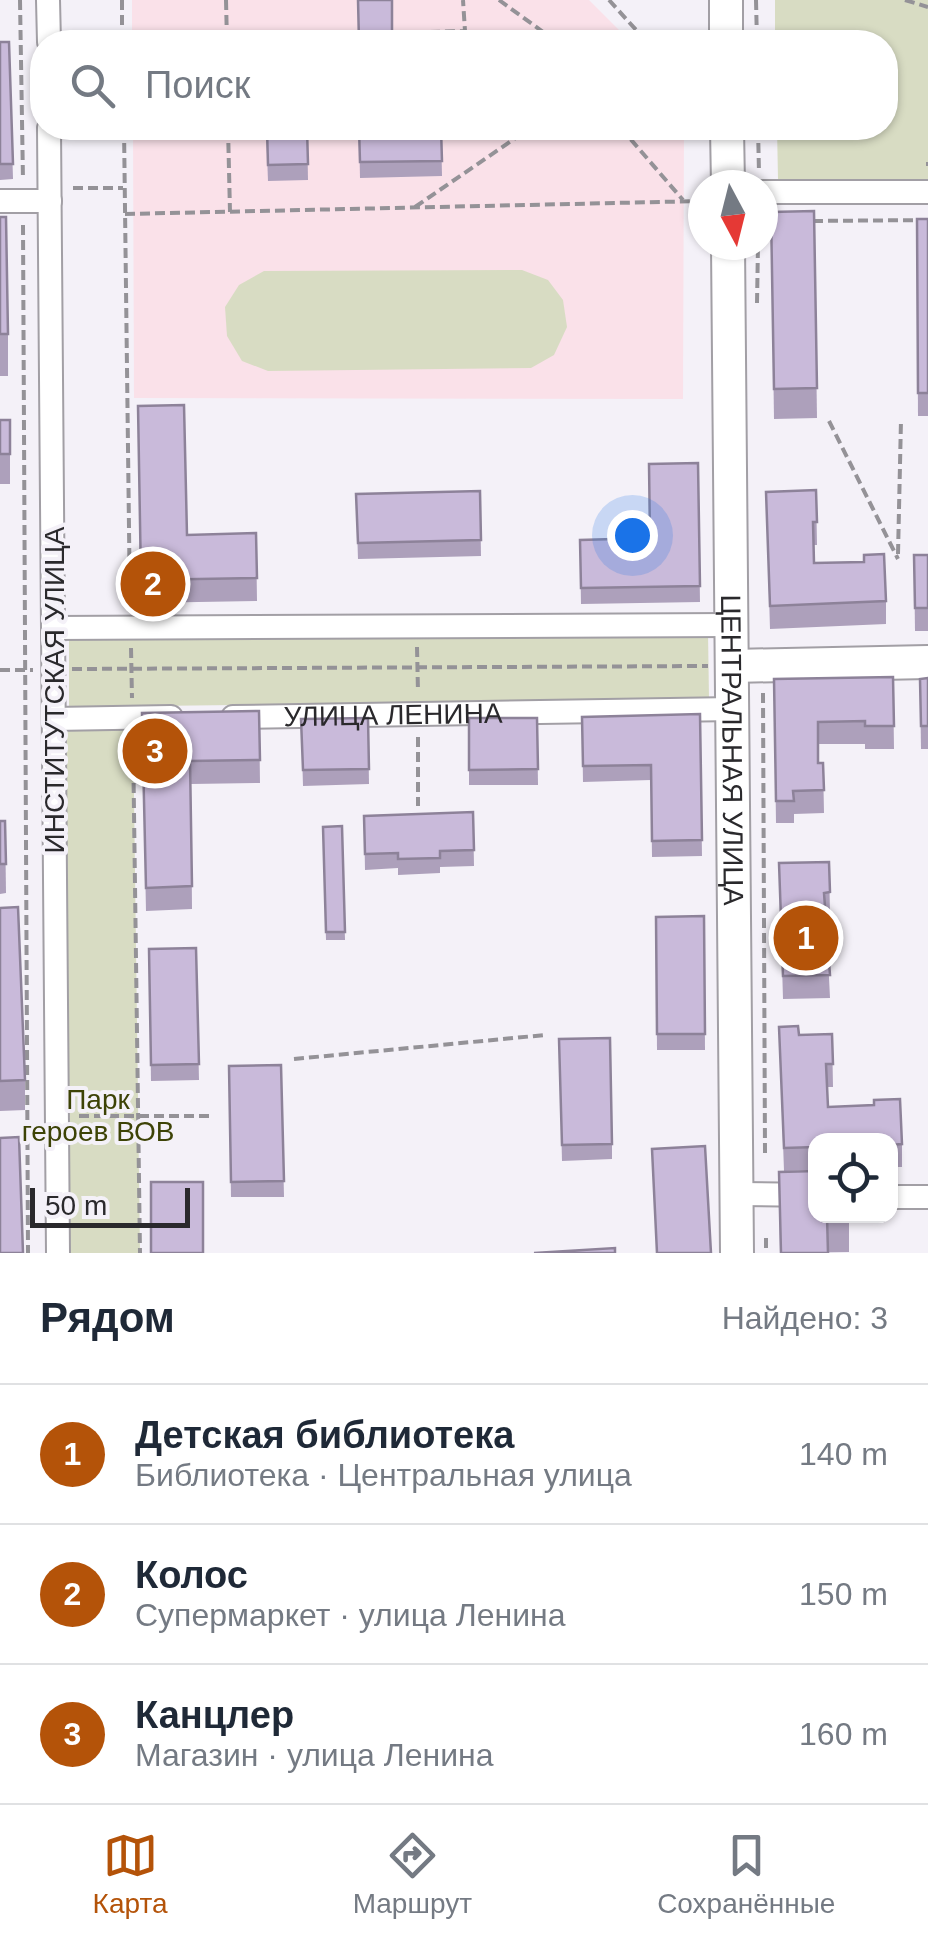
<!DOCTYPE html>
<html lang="ru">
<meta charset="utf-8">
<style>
:root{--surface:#fff;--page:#f2f2f3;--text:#1f2937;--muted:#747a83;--line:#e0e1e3;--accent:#b45309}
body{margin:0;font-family:Arial,sans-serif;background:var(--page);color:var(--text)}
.controls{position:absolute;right:30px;bottom:30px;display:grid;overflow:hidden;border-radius:20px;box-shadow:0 2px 8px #0004}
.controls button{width:90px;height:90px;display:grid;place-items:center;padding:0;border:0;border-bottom:2px solid var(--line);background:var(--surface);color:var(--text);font:50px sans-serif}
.compass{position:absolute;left:688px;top:170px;width:90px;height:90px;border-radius:50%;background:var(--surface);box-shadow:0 2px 8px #0004;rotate:173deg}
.scale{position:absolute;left:30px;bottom:25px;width:160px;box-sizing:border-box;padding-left:10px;border:5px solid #2a292c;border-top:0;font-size:28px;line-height:35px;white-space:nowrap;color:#2a292c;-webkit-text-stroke:8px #f4f1f8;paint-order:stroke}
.you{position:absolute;left:632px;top:535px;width:35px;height:35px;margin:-25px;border:8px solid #fff;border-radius:50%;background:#1a73e8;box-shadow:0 0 0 15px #1a73e833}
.badge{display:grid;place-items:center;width:65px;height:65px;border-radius:50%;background:var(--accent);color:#fff;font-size:32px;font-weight:700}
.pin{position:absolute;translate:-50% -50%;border:5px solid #fff;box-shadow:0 2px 10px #0006}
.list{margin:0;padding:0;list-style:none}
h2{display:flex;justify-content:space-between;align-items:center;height:130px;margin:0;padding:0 40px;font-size:42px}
h2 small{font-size:32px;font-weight:400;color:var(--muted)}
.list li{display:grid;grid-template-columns:65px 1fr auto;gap:30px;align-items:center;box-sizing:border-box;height:140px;padding:0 40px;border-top:2px solid var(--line)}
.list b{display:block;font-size:38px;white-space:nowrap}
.list p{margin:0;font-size:32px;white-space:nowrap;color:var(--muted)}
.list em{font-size:32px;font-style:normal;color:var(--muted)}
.icon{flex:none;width:55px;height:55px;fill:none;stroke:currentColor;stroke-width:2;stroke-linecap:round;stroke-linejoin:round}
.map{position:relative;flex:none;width:928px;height:1253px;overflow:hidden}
.search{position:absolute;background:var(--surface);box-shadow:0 2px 8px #0004;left:30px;right:30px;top:30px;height:110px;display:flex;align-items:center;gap:25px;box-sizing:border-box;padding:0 35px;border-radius:40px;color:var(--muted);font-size:38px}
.sheet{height:550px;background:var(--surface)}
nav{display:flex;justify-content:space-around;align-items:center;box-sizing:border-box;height:140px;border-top:2px solid var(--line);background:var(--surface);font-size:28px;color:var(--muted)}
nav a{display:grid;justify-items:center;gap:5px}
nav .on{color:var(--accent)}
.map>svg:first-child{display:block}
</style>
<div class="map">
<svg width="928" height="1253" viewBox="0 0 928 1253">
<rect width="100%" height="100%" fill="#f4f1f8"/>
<g fill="#fae1e9">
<polygon points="132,0 589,0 631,42 132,42"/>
<polygon points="133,128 684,128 683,399 134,398"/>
</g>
<g fill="#d8dcc3">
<polygon points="775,0 928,0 928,179 778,179 777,128 886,128 886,42 775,42"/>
<polygon points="522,270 548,280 563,300 567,327 554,355 531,368 268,371 242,361 227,336 225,307 239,285 264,271"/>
<polygon points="708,632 709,699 69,707 69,640"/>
<polygon points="133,718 140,1253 58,1253 54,719"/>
</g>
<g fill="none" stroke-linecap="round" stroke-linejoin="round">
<g stroke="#a29fa5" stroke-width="26">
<g id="street">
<polyline points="48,0 49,42"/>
<polyline points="49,128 58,1253"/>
<polyline points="763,192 928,192"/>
<polyline points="0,201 50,201"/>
<polyline points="54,628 732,625"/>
<path id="s1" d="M233 717 734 709"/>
<polyline points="54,719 171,717"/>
<polyline points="736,1194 816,1195"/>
<polyline points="890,1197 928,1197"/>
</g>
</g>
<g stroke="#a29fa5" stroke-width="36">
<g id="secondary">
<polyline points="726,0 726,42"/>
<polyline points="727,128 728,185"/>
<path id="s2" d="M728 245 737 1253"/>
<polyline points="733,666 928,662"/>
</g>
</g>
<g stroke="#949297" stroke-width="4" stroke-dasharray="10 5" stroke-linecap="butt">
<polyline points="20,0 23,180"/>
<polyline points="122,0 122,42"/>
<polyline points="226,0 227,42"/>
<polyline points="499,0 550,37 553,42"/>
<polyline points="609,0 647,42"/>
<polyline points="756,0 757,42"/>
<polyline points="905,0 928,7"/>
<polyline points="400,33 465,31 463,0"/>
<polyline points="124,128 130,608"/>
<polyline points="228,128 230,212"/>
<polyline points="621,128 683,200"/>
<polyline points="758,128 759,173"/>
<polyline points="926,164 928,164"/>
<polyline points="73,188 123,188"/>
<polyline points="415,207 530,128"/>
<polyline points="125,214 703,201"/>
<polyline points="763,221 773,221"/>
<polyline points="813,221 928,220"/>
<polyline points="23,225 28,1253"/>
<polyline points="757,303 758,245"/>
<polyline points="829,421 898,559"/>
<polyline points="898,554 901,420"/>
<polyline points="417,647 418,692"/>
<polyline points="131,648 132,698"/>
<polyline points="72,669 708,666"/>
<polyline points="0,670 33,670"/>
<polyline points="763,693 765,1153"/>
<polyline points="418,737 418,806"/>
<polyline points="133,738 140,1253"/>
<polyline points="294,1059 545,1035"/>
<polyline points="79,1116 214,1116"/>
<polyline points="766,1238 766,1253"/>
</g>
<use href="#street" stroke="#fff" stroke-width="22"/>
<use href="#secondary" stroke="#fff" stroke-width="32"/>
</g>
<g fill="#ada0bb">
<polygon points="0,42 9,42 13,179 0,180"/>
<polygon points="266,128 307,128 308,180 268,181"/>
<polygon points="359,128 441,128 442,176 360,178"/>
<polygon points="814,211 817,418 774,419 771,212"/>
<polygon points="0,217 8,334 8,376 0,376"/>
<polygon points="917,219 928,219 928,416 918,416"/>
<polygon points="138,406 187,535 256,533 257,601 141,603"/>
<rect x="0" y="420" width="10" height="64"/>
<polygon points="698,463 700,602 581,604 580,540 650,538"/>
<polygon points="816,490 817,545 814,545 814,563 886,601 886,624 770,629 766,492"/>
<polygon points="480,491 481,556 358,559 356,494"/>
<polygon points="914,555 928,555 928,631 915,631"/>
<polygon points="893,677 894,749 865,749 865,744 818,744 818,763 823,763 824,813 794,814 794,823 776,823 774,679"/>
<polygon points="928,678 928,749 921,749 920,679"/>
<polygon points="259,711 260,783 191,784 192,909 146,911 142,713"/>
<polygon points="700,714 702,856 652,857 651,780 583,782 582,717"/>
<polygon points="368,718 369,784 303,786 301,719"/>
<polygon points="469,718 537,718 538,785 469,785"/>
<polygon points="473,812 474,866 440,867 440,873 398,875 398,868 365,870 364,816"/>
<polygon points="0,821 5,821 6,893 0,894"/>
<polygon points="342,826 345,940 326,940 323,827"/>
<polygon points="829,862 830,915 826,916 830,998 783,999 779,863"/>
<polygon points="0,908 25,1080 25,1110 0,1111"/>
<polygon points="704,916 705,1050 657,1050 656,917"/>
<polygon points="196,948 199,1080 151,1081 149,949"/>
<polygon points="779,1027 799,1035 832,1034 833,1087 827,1087 828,1107 874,1105 902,1144 902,1167 890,1167 890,1140 816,1140 816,1170 784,1171"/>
<polygon points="559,1039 612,1144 612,1159 562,1161"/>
<polygon points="281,1065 284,1197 231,1197 229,1066"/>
<polygon points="779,1172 816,1216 849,1216 849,1252 780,1253"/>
</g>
<g fill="#c9bada" stroke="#8d8299" stroke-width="2.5">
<polygon points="358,0 392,0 392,42 359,42"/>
<polygon points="547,33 547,42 497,42 497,34"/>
<polygon points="0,42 9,42 13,164 0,164"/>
<polygon points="267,128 307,128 308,164 268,165"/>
<polygon points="359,128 441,128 442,161 360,162"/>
<polygon points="814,211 817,388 774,389 771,212"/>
<polygon points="0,217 6,217 8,334 0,334"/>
<polygon points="917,219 928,219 928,393 918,393"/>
<polygon points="184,405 187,535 256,533 257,578 141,580 138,406"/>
<rect x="0" y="420" width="10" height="34"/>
<polygon points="698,463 700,586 581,588 580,540 650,538 649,464"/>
<polygon points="816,490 817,522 813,522 814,563 864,562 864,555 884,554 886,601 770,606 766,492"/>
<polygon points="480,491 481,540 358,543 356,494"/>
<polygon points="914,555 928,555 928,608 915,608"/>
<polygon points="893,677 894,726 865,726 865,721 818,722 818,763 823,763 824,790 793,791 794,801 776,801 774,679"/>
<polygon points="928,678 928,726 921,726 920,679"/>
<polygon points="259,711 260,760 190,761 192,886 146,888 142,713"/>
<polygon points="700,714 702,840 652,841 651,765 583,766 582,717"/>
<polygon points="368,718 369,769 303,770 301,719"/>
<polygon points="469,718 537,718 538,769 469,770"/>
<polygon points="473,812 474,850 440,851 440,858 398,859 398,853 365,854 364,816"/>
<polygon points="0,821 5,821 6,864 0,864"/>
<polygon points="342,826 345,932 326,932 323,827"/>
<polygon points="829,862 830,892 824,893 830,975 783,976 779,863"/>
<polygon points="18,907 25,1080 0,1081 0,908"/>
<polygon points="704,916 705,1034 657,1034 656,917"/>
<polygon points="196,948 199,1064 151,1065 149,949"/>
<polygon points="798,1026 799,1035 832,1034 833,1064 826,1064 828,1107 874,1105 874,1100 900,1099 902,1144 890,1145 890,1140 816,1140 816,1147 784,1148 779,1027"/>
<polygon points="610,1038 612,1144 562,1145 559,1039"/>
<polygon points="281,1065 284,1181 231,1182 229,1066"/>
<polygon points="19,1137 23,1253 0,1253 0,1138"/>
<polygon points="705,1146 711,1253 657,1253 652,1149"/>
<polygon points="816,1171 816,1216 827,1216 828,1253 781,1253 779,1172"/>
<rect x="151" y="1182" width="52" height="71"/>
<polygon points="615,1248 615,1253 534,1253"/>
</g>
<g text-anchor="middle" stroke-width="8" stroke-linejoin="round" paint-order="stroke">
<g font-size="28" fill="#2a292c" stroke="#f4f1f8">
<text transform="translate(54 690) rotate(-90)" y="10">ИНСТИТУТСКАЯ УЛИЦА</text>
<text dy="10" stroke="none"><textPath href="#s1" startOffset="160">УЛИЦА ЛЕНИНА</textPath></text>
<text dy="10" stroke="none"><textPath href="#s2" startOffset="505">ЦЕНТРАЛЬНАЯ УЛИЦА</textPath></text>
</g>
<g font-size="28" fill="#3d4306" stroke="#f4f1f8">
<text x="98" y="1109">Парк<tspan x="98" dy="32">героев ВОВ</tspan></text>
</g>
</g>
</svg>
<div class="controls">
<button><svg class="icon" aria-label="locate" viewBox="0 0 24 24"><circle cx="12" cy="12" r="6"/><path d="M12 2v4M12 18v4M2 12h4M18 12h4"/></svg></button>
</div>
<svg class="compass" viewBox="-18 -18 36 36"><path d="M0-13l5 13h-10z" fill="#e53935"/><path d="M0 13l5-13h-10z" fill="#747a83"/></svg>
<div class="scale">50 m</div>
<div class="you"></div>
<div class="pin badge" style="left:806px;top:938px">1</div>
<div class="pin badge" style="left:153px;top:584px">2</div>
<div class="pin badge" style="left:155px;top:751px">3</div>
<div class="search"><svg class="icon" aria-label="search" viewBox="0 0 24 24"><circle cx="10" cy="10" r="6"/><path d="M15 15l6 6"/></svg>Поиск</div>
</div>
<section class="sheet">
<h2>Рядом<small>Найдено: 3</small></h2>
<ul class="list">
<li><span class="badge">1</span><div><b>Детская библиотека</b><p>Библиотека · Центральная улица</p></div><em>140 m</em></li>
<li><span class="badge">2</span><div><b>Колос</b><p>Супермаркет · улица Ленина</p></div><em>150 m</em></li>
<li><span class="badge">3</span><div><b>Канцлер</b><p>Магазин · улица Ленина</p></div><em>160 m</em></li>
</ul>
</section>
<nav>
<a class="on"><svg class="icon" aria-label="map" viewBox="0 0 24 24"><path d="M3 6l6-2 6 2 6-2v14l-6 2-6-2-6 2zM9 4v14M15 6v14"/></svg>Карта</a>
<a><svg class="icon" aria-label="directions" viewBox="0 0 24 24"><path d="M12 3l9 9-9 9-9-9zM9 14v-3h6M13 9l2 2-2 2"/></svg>Маршрут</a>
<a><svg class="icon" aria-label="saved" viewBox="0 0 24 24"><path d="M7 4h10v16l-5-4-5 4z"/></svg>Сохранённые</a>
</nav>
